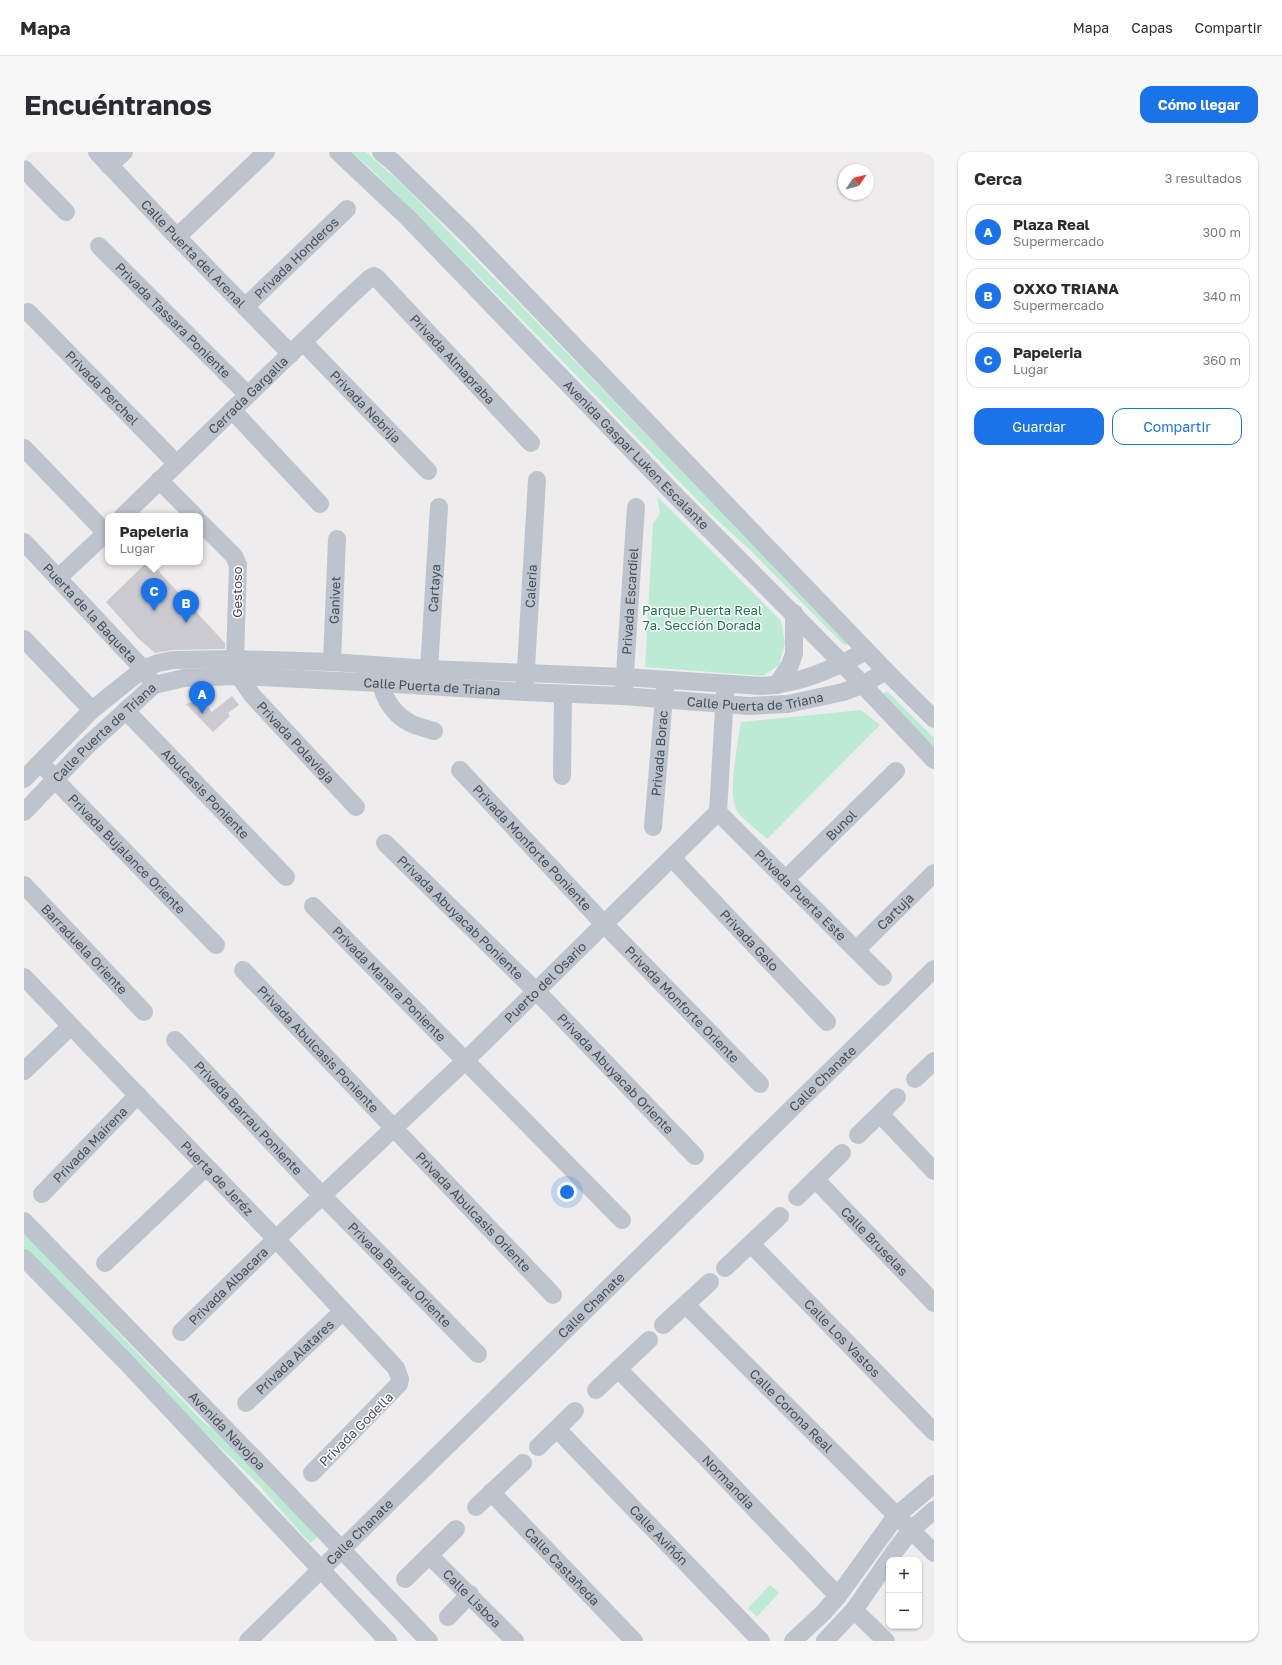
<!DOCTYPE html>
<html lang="es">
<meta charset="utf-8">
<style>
:root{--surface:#fff;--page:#f7f7f7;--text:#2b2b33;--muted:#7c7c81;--line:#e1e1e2;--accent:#1a73e8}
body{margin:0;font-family:"Golos Text",sans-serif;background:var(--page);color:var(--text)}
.controls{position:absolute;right:12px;bottom:12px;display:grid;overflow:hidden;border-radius:8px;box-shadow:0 1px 3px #0004}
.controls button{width:36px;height:36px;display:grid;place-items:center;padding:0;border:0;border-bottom:1px solid var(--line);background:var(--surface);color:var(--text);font:20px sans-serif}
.compass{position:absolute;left:814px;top:12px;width:36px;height:36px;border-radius:50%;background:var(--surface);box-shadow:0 1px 3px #0004;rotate:55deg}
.you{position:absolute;left:543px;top:1040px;width:14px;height:14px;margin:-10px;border:3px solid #fff;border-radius:50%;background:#1a73e8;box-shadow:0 0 0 6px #1a73e833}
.badge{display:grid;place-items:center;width:26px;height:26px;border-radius:50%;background:var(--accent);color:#fff;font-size:13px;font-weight:700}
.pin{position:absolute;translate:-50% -33px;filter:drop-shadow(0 1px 2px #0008)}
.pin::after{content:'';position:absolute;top:21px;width:14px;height:12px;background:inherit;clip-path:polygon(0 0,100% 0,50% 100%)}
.popup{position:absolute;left:81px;top:361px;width:98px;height:52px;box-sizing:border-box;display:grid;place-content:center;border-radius:8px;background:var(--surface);filter:drop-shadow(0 1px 3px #0005);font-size:13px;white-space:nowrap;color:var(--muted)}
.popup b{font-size:15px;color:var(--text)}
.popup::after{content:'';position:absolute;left:50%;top:100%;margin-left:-8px;border:8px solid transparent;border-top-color:var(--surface)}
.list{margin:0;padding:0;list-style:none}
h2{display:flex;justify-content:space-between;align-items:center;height:52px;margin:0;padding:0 16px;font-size:17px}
h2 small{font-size:13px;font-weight:400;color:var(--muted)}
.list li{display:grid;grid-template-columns:26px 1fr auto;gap:12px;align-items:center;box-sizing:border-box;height:56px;margin:0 8px 8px;padding:0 8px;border:1px solid var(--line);border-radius:12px}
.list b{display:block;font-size:15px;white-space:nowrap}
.list p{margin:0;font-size:13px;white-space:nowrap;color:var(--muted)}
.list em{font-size:13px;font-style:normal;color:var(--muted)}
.actions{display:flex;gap:8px;padding:12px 16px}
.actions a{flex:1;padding:9px 0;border:1px solid var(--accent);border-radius:12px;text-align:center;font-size:14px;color:var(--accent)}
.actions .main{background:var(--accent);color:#fff}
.map{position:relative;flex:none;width:910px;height:1489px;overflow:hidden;border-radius:12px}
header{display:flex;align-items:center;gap:24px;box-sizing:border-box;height:56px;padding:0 20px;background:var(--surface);border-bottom:1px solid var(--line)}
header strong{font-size:19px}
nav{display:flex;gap:22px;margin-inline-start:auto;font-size:14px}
.intro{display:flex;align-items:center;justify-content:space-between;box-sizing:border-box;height:96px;padding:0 24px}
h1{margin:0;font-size:28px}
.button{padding:10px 18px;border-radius:12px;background:var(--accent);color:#fff;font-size:14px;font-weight:700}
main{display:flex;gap:24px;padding:0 24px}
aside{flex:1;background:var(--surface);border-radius:12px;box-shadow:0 1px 3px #0004}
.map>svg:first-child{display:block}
</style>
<header>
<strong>Mapa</strong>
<nav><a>Mapa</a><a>Capas</a><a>Compartir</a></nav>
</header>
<div class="intro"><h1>Encuéntranos</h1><a class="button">Cómo llegar</a></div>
<main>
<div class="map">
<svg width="910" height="1489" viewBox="0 0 910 1489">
<rect width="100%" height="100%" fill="#eeecec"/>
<g fill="#bdead4">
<polygon points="327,0 342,0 379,33 824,489 823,493 819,492 726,398 690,365 512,182 346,16"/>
<polygon points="633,344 757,469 761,491 755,513 739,524 621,515 629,371 636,362"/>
<polygon points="860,540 864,540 910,586 910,595 859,543"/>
<path d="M837 558 856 573 743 687C736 680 717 666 713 659 703 642 714 590 717 570Z"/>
<polygon points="0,1081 180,1271 197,1283 288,1378 293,1386 286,1391 233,1331 174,1274 0,1096"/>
<polygon points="746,1433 755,1441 733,1465 724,1456"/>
</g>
<g fill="#cacad0">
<polygon points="123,410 126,410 201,491 201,497 149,498 131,501 115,487 82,450"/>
<polygon points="208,544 215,553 204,561 206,564 189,580 162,552 178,547 188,560"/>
</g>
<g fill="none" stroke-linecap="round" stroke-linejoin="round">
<g stroke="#bec4cd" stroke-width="18">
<path id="s1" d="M73 0 153 85 267 202"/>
<path id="s2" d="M314 0 383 65 654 346 819 512 910 608"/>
<polyline points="357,0 369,10 443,82 862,519 910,567"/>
<polyline points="85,14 100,0"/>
<polyline points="0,17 42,60"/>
<polyline points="153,85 242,0"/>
<path id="s3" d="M75 94 224 243"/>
<path id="s4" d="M221 155 323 57"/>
<path id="s5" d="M4 160 152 311"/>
<path id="s6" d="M279 190 404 319"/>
<polyline points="208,258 296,352"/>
<polyline points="0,296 82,381"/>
<polyline points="135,328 171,364"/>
<path id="s7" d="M99 364 321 149 346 126 350 124 353 126 507 291"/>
<path id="s8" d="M176 370 210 404 214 413 211 507 215 524 228 543 332 655"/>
<path id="s9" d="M0 390 119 517 125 526"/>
<polyline points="34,426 84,379"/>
<polyline points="0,487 68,558"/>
<path id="s10" d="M308 510 313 387"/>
<path id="s11" d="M405 517 415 355"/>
<path d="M356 520C356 541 367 561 386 571 393 575 402 576 410 579"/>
<path id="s12" d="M501 533 513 328"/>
<polyline points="753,533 766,513 770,502 770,461"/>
<path id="s13" d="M600 536 612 355"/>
<path id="s14" d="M104 556 108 565 262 725"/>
<path id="s15" d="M436 618 581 773 736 932"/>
<path id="s16" d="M24 619 33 626 37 634 192 793"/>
<polyline points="538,624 539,542"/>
<path d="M0 627 68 558 119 517 134 511 149 508 211 507 308 510 405 517 600 525 738 534C776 532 809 517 842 499"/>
<path id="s17" d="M0 660 63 594 130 533 160 526 215 524 356 531 500 540 599 544 725 554 764 552 819 540 838 533 862 519"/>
<path id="s18" d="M694 660 859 825"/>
<path id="s19" d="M629 675 641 534"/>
<path id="s20" d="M361 691 525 852 671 1004"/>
<path id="s21" d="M648 706 803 870"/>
<path id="s22" d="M762 727 872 619"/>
<path id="s23" d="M0 733 120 860"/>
<path id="s24" d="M289 754 598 1068"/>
<path id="s25" d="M832 798 910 721"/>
<path id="s26" d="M219 818 529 1143"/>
<path id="s27" d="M0 825 252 1087 372 1216 376 1227 375 1232 288 1321"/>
<path id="s28" d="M151 888 287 1032 454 1202"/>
<polyline points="0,919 47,874"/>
<polyline points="891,927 910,909"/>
<polyline points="856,962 910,1019"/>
<polyline points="834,983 873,945"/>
<path id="s29" d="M791 1027 910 1151"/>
<path id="s30" d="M18 1042 114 943"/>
<polyline points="773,1045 818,1001"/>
<path id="s31" d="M0 1069 253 1330 405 1489"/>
<path id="s32" d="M727 1092 910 1280"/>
<polyline points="0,1106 102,1210 364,1489"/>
<polyline points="81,1111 182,1015"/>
<polyline points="701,1116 756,1064"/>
<path id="s33" d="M662 1153 910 1401"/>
<polyline points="639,1173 686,1130"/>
<path id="s34" d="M157 1180 252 1087 441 909 694 660 701 541"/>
<path id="s35" d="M594 1217 680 1304 814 1444"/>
<polyline points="572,1238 625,1188"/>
<path id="s36" d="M222 1251 319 1159"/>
<path id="s37" d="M533 1277 737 1489"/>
<polyline points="514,1295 551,1259"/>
<path id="s38" d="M467 1340 610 1489"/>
<polyline points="452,1355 499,1311"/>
<path id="s39" d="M405 1403 491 1489"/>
<polyline points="381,1427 432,1377"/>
<polyline points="830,1458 862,1489"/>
<polyline points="424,1465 446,1442"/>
<path id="s40" d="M224 1489 910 817"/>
<polyline points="769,1489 799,1461 814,1444 872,1364 910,1332"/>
<polyline points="801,1489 830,1458 871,1399 887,1378 910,1358"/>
</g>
</g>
<g text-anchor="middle" stroke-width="3" stroke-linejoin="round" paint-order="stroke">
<g font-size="13" fill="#464d57" stroke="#fff">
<text dy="5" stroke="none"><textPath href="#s1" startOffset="140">Calle Puerta del Arenal</textPath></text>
<text dy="5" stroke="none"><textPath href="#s4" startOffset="71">Privada Honderos</textPath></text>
<text dy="5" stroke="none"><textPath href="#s3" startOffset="105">Privada Tassara Poniente</textPath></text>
<text dy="5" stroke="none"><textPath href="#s7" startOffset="462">Privada Almapraba</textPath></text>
<text dy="5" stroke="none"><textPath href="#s5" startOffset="106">Privada Perchel</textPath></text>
<text dy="5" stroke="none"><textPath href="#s7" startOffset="174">Cerrada Gargalla</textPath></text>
<text dy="5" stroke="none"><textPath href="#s6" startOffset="90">Privada Nebrija</textPath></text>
<text dy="5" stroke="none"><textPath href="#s2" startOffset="425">Avenida Gaspar Luken Escalante</textPath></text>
<text dy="5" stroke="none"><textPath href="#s12" startOffset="99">Caleria</textPath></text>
<text dy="5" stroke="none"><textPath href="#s11" startOffset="81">Cartaya</textPath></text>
<text transform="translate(213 440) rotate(-90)" y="5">Gestoso</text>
<text dy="5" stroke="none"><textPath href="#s10" startOffset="62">Ganivet</textPath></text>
<text dy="5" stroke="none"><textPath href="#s13" startOffset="87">Privada Escardiel</textPath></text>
<text dy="5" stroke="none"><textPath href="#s9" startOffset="97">Puerta de la Baqueta</textPath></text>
<text dy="5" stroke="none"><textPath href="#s17" startOffset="461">Calle Puerta de Triana</textPath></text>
<text dy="5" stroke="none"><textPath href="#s17" startOffset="785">Calle Puerta de Triana</textPath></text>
<text dy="5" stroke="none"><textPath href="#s17" startOffset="113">Calle Puerta de Triana</textPath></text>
<text dy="5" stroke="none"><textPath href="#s8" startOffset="257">Privada Polavieja</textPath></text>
<text dy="5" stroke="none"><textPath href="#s19" startOffset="74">Privada Borac</textPath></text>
<text dy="5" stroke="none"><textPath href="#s14" startOffset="116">Abulcasis Poniente</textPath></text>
<text dy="5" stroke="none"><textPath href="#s22" startOffset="77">Bunol</textPath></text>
<text dy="5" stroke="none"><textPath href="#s15" startOffset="106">Privada Monforte Poniente</textPath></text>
<text dy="5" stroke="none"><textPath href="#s16" startOffset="115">Privada Bujalance Oriente</textPath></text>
<text dy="5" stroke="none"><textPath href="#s18" startOffset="117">Privada Puerta Este</textPath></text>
<text dy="5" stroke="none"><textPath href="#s25" startOffset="55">Cartuja</textPath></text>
<text dy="5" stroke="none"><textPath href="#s20" startOffset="106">Privada Abuyacab Poniente</textPath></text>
<text dy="5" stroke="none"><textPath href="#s21" startOffset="113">Privada Gelo</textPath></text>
<text dy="5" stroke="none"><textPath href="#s23" startOffset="88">Barraduela Oriente</textPath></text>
<text dy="5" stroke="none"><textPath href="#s34" startOffset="505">Puerto del Osario</textPath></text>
<text dy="5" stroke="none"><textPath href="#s24" startOffset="109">Privada Manara Poniente</textPath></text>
<text dy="5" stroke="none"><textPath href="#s15" startOffset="323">Privada Monforte Oriente</textPath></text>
<text dy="5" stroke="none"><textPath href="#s26" startOffset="109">Privada Abulcasis Poniente</textPath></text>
<text dy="5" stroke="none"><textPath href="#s20" startOffset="326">Privada Abuyacab Oriente</textPath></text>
<text dy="5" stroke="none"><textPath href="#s40" startOffset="804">Calle Chanate</textPath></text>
<text dy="5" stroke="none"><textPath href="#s28" startOffset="107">Privada Barrau Poniente</textPath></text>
<text dy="5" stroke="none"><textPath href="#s30" startOffset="69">Privada Mairena</textPath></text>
<text dy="5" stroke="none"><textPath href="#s27" startOffset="279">Puerta de Jeréz</textPath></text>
<text dy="5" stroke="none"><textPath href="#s26" startOffset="334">Privada Abulcasis Oriente</textPath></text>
<text dy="5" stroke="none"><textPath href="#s29" startOffset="86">Calle Bruselas</textPath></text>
<text dy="5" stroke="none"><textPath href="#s28" startOffset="325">Privada Barrau Oriente</textPath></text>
<text dy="5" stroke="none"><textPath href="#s34" startOffset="66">Privada Albacara</textPath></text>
<text dy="5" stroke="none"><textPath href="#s40" startOffset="480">Calle Chanate</textPath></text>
<text dy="5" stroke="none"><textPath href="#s32" startOffset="131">Calle Los Vastos</textPath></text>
<text dy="5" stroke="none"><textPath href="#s36" startOffset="67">Privada Alatares</textPath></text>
<text dy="5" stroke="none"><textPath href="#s33" startOffset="149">Calle Corona Real</textPath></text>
<text transform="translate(332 1277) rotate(-45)" y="5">Privada Godella</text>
<text dy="5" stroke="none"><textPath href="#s31" startOffset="292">Avenida Navojoa</textPath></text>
<text dy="5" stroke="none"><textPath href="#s35" startOffset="158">Normandia</textPath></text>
<text dy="5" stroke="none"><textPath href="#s40" startOffset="156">Calle Chanate</textPath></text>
<text dy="5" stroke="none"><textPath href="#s37" startOffset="147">Calle Aviñón</textPath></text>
<text dy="5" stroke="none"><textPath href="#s38" startOffset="103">Calle Castañeda</textPath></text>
<text dy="5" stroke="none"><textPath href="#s39" startOffset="61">Calle Lisboa</textPath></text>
</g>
<g font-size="13" fill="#1e7152" stroke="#fff">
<text x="678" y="463">Parque Puerta Real<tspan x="678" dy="15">7a. Sección Dorada</tspan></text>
</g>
</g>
</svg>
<div class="controls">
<button>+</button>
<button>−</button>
</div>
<svg class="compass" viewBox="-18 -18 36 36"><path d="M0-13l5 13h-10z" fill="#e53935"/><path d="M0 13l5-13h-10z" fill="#7c7c81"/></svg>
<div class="you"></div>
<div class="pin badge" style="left:178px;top:562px">A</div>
<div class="pin badge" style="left:162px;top:471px">B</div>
<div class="pin badge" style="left:130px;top:459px">C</div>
<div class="popup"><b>Papeleria</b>Lugar</div>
</div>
<aside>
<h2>Cerca<small>3 resultados</small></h2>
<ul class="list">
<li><span class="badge">A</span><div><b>Plaza Real</b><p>Supermercado</p></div><em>300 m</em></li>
<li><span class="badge">B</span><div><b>OXXO TRIANA</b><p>Supermercado</p></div><em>340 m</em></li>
<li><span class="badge">C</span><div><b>Papeleria</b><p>Lugar</p></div><em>360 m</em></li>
</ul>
<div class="actions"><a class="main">Guardar</a><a>Compartir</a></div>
</aside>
</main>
